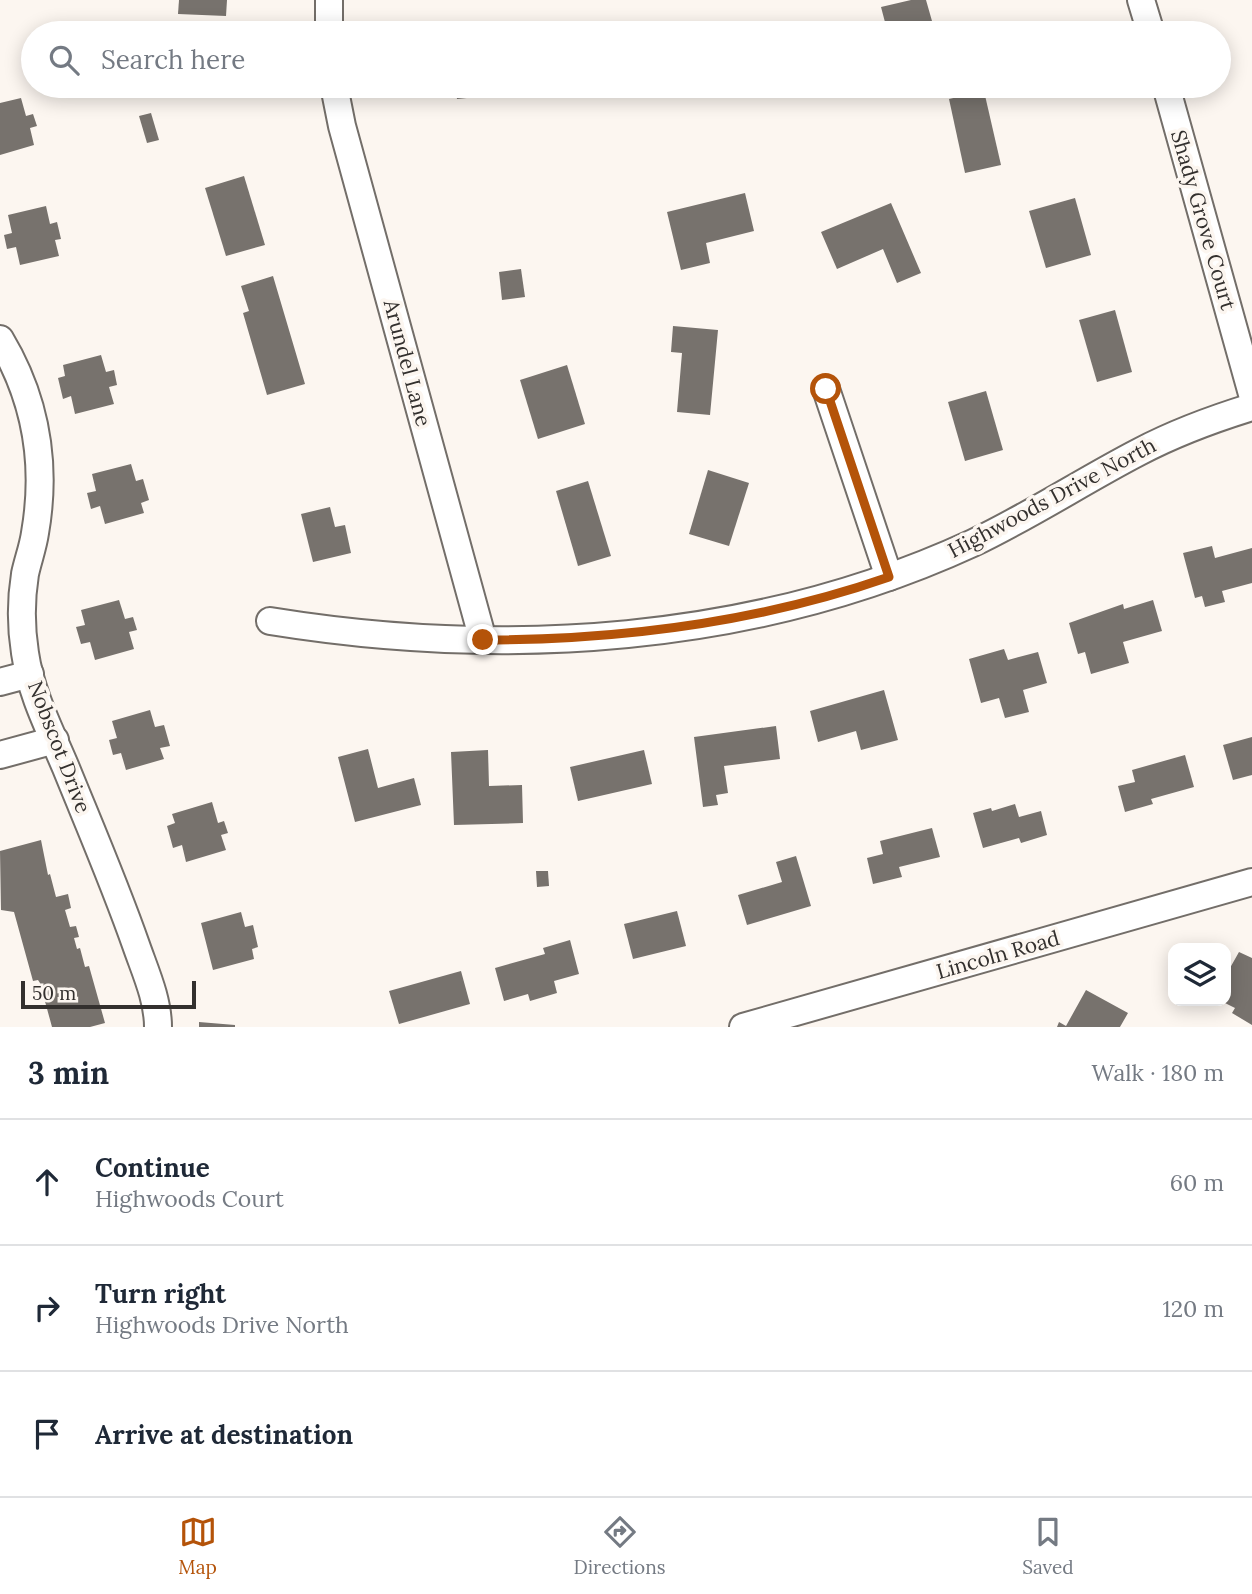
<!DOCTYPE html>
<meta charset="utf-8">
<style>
:root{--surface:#fff;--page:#f2f2f3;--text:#1f2937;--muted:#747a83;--line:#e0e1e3;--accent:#b45309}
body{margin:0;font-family:Lora,serif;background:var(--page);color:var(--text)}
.controls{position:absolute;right:21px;bottom:21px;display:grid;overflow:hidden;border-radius:14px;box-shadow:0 4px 18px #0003}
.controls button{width:63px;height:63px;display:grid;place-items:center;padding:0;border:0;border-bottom:2px solid var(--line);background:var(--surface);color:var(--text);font:35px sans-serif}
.scale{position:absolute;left:21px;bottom:18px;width:175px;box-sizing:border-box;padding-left:7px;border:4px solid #33302e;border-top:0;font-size:19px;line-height:24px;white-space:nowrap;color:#33302e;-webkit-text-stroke:5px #fcf6f0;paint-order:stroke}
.stop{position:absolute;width:21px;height:21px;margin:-16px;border:5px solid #b45309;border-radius:50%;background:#fff}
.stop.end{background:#b45309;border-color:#fff;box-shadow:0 2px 7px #0008}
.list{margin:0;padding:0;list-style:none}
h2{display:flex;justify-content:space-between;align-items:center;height:91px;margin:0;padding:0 28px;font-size:30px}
h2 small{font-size:23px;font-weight:400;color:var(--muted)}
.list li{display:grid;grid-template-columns:46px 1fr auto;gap:21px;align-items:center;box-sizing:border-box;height:126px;padding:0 28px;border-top:2px solid var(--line)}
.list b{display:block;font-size:26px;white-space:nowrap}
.list p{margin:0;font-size:23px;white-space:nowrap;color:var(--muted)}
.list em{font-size:23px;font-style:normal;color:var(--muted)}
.icon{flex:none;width:38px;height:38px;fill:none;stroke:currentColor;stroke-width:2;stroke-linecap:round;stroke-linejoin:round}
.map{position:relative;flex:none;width:1252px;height:1027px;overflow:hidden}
.search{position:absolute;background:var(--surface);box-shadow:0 4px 18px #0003;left:21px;right:21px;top:21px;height:77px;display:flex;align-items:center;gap:18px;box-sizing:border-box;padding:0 24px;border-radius:38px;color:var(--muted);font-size:26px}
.sheet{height:469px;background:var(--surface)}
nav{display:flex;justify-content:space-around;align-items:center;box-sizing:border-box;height:98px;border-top:2px solid var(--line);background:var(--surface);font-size:19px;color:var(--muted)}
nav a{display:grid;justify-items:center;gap:4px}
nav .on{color:var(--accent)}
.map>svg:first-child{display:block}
</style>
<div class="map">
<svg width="1252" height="1027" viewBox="0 0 1252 1027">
<rect width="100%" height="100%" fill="#fcf6f0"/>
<g fill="#77726d">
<polygon points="179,0 227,0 226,16 178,14"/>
<polygon points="911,0 926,0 934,28 944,25 946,33 897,33 895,24 886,26 881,7"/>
<polygon points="508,22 509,33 449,33 448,29"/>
<polygon points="455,86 495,86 496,95 457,99"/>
<polygon points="984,91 1001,165 965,173 949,99"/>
<polygon points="21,98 26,116 33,114 37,126 30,128 34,145 0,155 0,103"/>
<polygon points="151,113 159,140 147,143 139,116"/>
<polygon points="244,176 265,245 226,256 205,188"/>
<polygon points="745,193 754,231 706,243 710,263 681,270 667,212"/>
<polygon points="1075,198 1091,255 1046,268 1029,211"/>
<polygon points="891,203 921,273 897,283 883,249 837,269 821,232"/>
<polygon points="46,206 50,224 57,222 61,239 55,240 59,256 20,265 16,247 7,249 4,235 12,233 8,215"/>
<polygon points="521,269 525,297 502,300 499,272"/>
<polygon points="273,276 305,384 267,395 243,313 249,311 241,286"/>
<polygon points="1115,310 1132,372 1097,382 1079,320"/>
<polygon points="673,326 718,330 710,415 677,412 682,353 671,352"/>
<polygon points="101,355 106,372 114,370 117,385 109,387 114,404 75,414 71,396 63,399 58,378 65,376 63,365"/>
<polygon points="567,365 585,424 538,439 520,380"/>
<polygon points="986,391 1003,450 965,461 948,402"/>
<polygon points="131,464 136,481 143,479 149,500 141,503 144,513 105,524 100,506 91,509 87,493 96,491 92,474"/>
<polygon points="708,470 749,483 729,546 689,534"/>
<polygon points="588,481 611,556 578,566 556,491"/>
<polygon points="330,507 335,527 345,525 351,553 313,562 301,514"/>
<polygon points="1212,546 1215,558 1252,548 1252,583 1222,591 1225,602 1205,607 1202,596 1195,598 1183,553"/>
<polygon points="119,600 125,619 133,617 137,630 129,632 134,649 95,660 90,642 81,644 76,627 85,625 81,610"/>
<polygon points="1153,600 1162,631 1123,642 1129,663 1091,674 1085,652 1078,654 1069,623 1123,604 1124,609"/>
<polygon points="1004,649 1008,660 1038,652 1047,683 1023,690 1029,712 1005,718 999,698 981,703 969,659"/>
<polygon points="884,690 898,740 861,750 856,731 818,742 810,711"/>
<polygon points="150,710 155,727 164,725 170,746 160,748 164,759 126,770 121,753 113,755 109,740 117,738 112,721"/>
<polygon points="776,726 780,759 724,766 728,793 716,795 718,805 703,807 694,737"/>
<polygon points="1252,737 1252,775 1233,780 1223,745"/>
<polygon points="368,749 378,788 414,778 421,805 355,822 338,757"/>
<polygon points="488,750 489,786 522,785 523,823 454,825 451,752"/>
<polygon points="644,750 652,784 578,801 570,767"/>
<polygon points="1185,755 1194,787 1151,799 1153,804 1125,812 1118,786 1135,782 1132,770"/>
<polygon points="212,802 218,823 224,821 228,833 221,835 226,850 186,862 182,845 173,848 167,826 175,823 172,814"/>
<polygon points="1015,804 1019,817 1041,811 1047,835 1021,843 1019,838 983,848 973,813 991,808 992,811"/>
<polygon points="932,828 940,857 899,867 902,877 873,884 867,858 883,854 880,841"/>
<polygon points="41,840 48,875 50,874 56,897 68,894 71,908 65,910 70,927 76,926 79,937 74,938 77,949 80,948 85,967 89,966 105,1023 90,1027 52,1027 40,983 38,980 33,981 14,912 1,910 0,851"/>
<polygon points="796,856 811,906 747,925 738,895 782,882 776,862"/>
<polygon points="536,871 548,871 549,886 537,887"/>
<polygon points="677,911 686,946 633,959 624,924"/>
<polygon points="241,912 245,927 253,925 258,947 252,949 254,959 213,970 201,923"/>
<polygon points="570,940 579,974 554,981 557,993 530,1001 528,994 504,1001 495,968 545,954 543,948"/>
<polygon points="1239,952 1252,958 1252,1025 1232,1013 1235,1008 1221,1001 1226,1001 1226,975"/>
<polygon points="461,971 470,1004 399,1024 389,991"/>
<polygon points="1086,990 1128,1013 1120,1027 1057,1027 1059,1022 1066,1026"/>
<polygon points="199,1022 235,1025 235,1027 199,1027"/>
</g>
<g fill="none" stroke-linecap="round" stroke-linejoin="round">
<g stroke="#736e69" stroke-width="30">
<g id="minor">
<polyline points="329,0 329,33"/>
<polyline points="1141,0 1151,33"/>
<polyline points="334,86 342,126 483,640"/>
<polyline points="1166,86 1252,394"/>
<path d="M0 339C36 399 47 464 35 533 33 547 28 560 25 574 21 599 21 628 25 653 31 694 50 730 66 768 90 827 115 885 136 945 145 971 158 999 158 1027"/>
<polyline points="826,389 889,577"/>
<path d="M270 621C505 659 754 644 973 543 1030 516 1083 481 1139 452 1175 433 1213 419 1252 407"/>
<polyline points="0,682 30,674"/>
<polyline points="0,755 55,740"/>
<polyline points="743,1027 1252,882"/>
</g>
</g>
<use href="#minor" stroke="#fff" stroke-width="26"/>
</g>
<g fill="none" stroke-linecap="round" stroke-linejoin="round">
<path stroke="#b45309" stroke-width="9" d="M483 640C622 640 757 623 889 577L826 389"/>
</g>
<g text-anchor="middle" stroke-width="7" stroke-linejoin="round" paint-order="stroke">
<g font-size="21" fill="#33302e" stroke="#fcf6f0">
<text transform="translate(1203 220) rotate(74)" y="7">Shady Grove Court</text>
<text transform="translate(407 363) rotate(75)" y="7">Arundel Lane</text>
<text transform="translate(1052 498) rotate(-28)" y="7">Highwoods Drive North</text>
<text transform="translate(59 747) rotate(69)" y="7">Nobscot Drive</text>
<text transform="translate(998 955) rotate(-16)" y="7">Lincoln Road</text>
</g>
</g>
</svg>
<div class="controls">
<button><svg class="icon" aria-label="layers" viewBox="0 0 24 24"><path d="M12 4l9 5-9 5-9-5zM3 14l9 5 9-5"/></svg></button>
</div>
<div class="scale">50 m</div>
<div class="stop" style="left:826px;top:389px"></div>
<div class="stop end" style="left:483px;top:640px"></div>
<div class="search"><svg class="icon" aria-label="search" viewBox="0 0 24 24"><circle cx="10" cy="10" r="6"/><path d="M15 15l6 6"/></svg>Search here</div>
</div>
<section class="sheet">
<h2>3 min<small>Walk · 180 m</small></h2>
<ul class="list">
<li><svg class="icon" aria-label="ahead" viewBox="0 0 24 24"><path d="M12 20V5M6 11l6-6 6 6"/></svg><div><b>Continue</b><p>Highwoods Court</p></div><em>60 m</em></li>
<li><svg class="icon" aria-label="right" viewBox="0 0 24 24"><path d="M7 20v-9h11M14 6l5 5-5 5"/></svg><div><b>Turn right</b><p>Highwoods Drive North</p></div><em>120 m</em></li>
<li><svg class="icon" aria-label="arrive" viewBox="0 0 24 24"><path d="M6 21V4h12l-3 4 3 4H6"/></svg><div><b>Arrive at destination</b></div></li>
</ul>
</section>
<nav>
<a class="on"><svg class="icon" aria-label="map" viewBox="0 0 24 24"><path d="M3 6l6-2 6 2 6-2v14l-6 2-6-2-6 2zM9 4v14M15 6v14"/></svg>Map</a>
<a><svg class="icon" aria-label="directions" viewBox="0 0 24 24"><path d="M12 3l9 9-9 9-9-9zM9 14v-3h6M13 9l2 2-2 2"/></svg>Directions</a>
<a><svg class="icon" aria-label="saved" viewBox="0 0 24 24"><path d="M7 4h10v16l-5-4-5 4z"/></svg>Saved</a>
</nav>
